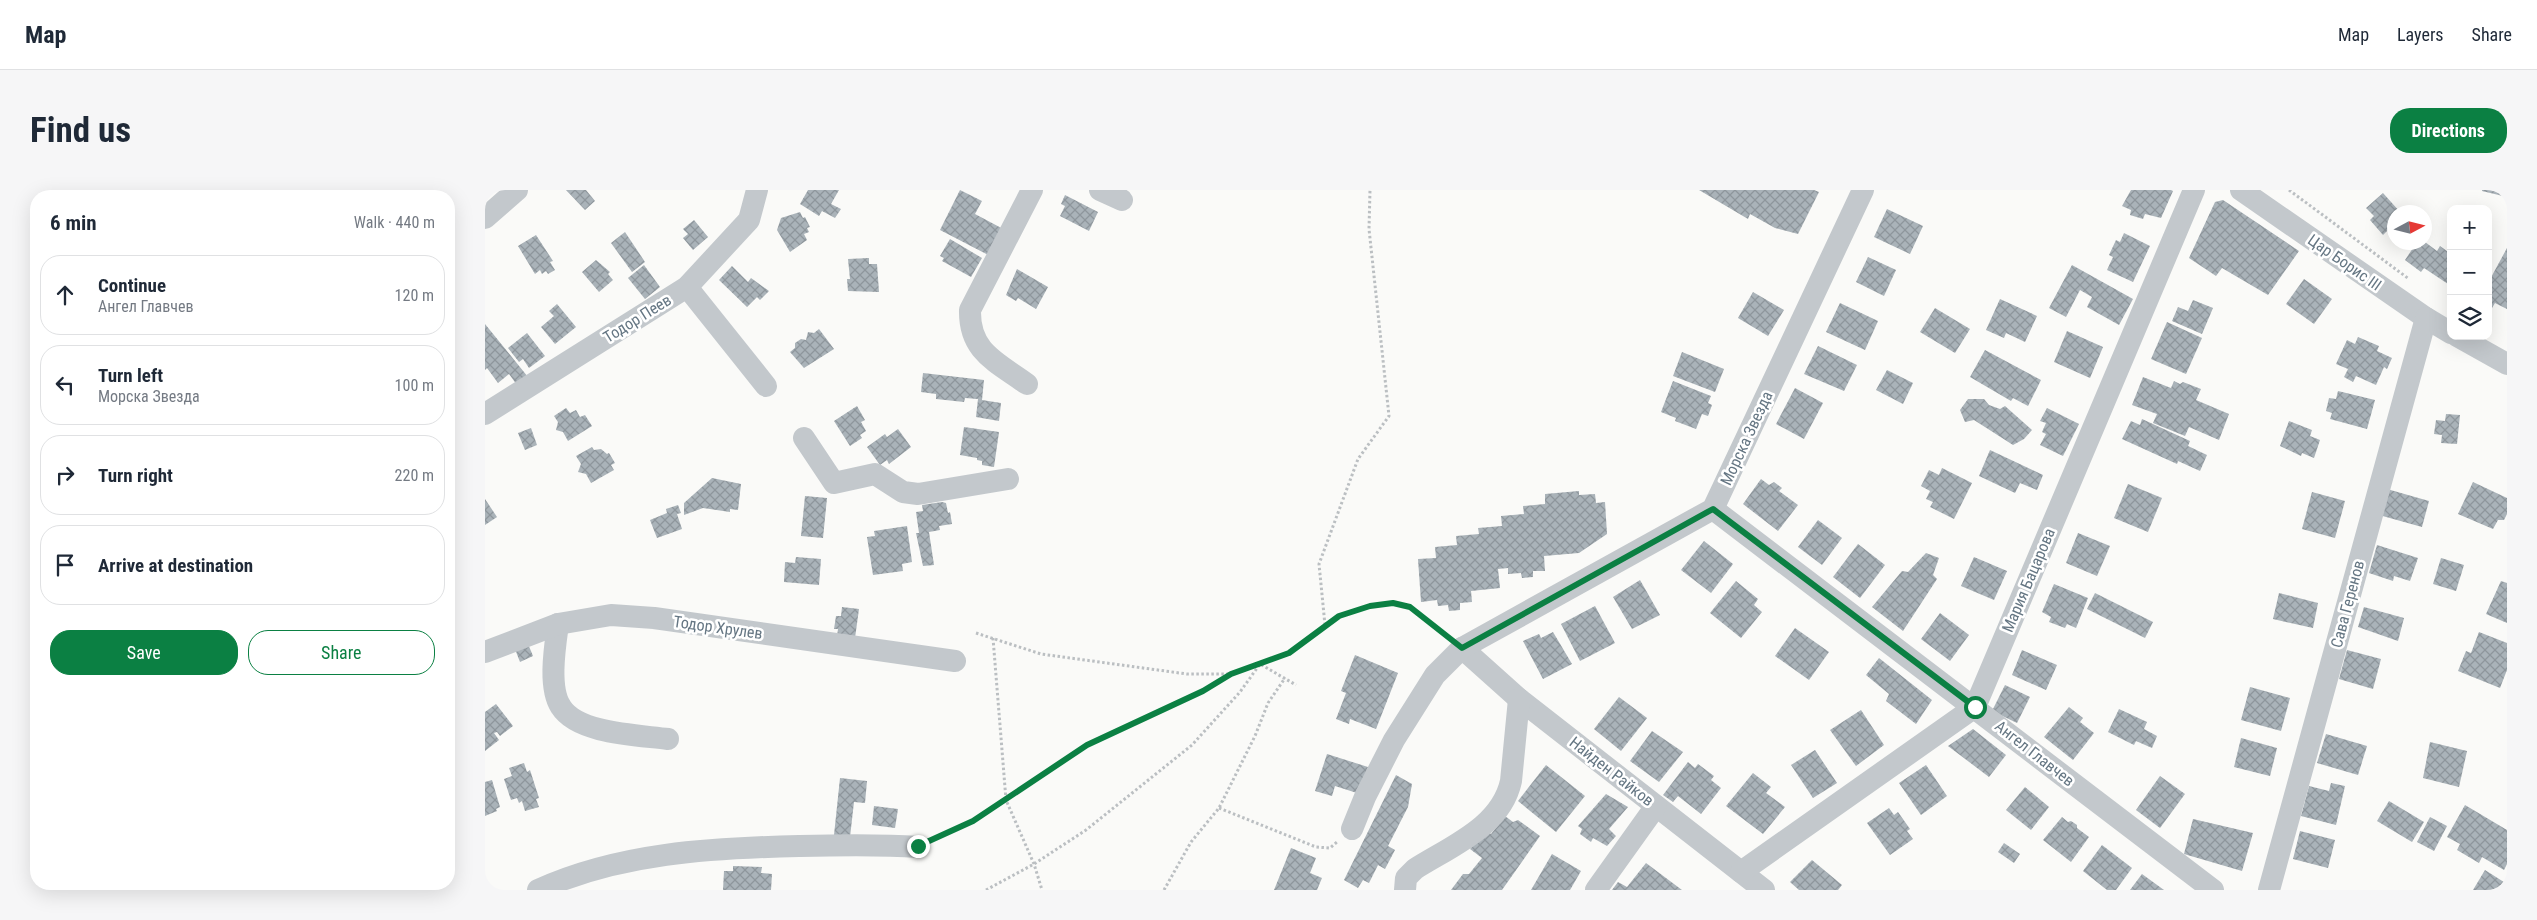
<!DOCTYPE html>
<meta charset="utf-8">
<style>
:root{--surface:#fff;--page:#f6f6f7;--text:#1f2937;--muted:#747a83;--line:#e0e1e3;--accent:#0b8043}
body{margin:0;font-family:"Roboto Condensed",sans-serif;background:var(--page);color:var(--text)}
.controls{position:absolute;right:15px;top:15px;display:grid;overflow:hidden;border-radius:10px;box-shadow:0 5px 20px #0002}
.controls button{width:45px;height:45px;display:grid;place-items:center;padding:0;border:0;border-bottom:1px solid var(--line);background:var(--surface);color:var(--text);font:25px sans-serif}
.compass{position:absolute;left:1902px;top:15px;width:45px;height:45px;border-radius:50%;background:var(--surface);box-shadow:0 5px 20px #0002;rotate:83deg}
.stop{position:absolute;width:15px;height:15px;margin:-11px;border:4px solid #0b8043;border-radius:50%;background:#fff}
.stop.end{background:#0b8043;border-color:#fff;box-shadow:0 1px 5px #0008}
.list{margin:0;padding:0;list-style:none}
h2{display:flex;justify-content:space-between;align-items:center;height:65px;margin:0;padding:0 20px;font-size:21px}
h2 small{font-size:16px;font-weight:400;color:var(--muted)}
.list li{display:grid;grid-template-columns:32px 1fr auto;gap:15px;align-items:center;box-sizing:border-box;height:80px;margin:0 10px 10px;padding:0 10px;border:1px solid var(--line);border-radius:20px}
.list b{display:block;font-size:19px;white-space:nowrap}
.list p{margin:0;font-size:16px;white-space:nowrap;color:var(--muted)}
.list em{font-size:16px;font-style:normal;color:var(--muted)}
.actions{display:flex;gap:10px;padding:15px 20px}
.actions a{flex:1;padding:11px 0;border:1px solid var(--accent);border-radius:20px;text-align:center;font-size:18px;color:var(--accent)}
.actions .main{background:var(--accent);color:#fff}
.icon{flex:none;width:28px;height:28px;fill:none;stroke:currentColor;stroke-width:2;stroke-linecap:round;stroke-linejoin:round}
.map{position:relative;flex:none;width:2022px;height:700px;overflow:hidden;border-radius:20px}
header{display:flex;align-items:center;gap:30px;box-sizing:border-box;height:70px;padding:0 25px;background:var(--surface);border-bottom:1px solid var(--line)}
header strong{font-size:24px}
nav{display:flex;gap:28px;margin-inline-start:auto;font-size:18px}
.intro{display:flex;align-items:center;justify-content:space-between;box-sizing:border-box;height:120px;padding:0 30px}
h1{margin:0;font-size:35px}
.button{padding:12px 22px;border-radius:20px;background:var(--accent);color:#fff;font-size:18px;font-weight:700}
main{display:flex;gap:30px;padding:0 30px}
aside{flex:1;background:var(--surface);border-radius:20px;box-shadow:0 5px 20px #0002}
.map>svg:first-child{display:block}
</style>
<header>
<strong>Map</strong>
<nav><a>Map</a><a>Layers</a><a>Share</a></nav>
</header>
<div class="intro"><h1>Find us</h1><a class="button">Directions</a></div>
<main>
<aside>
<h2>6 min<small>Walk · 440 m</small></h2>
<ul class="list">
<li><svg class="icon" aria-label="ahead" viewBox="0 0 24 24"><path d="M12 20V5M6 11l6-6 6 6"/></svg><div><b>Continue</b><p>Ангел Главчев</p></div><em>120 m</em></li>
<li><svg class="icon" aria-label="left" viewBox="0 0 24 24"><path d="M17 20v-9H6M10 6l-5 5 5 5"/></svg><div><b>Turn left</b><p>Морска Звезда</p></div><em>100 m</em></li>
<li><svg class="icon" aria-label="right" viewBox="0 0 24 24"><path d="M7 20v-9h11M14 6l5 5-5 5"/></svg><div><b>Turn right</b></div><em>220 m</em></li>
<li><svg class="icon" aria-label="arrive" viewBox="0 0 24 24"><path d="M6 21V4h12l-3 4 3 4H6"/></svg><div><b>Arrive at destination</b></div></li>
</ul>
<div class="actions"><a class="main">Save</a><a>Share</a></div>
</aside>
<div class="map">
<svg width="2022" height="700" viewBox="0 0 2022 700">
<defs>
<pattern id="building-cross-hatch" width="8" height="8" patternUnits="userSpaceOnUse" patternTransform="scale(1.25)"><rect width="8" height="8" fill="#aab3b9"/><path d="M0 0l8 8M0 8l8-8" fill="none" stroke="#8e969c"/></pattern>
</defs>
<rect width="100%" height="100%" fill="#fafaf8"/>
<g fill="url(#building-cross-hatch)">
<polygon points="81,0 101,0 110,11 100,20"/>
<polygon points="323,0 354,0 346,14 356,19 350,28 337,21 334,26 315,14"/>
<polygon points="475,0 497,11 490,24 522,41 509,68 455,40"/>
<polygon points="1214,0 1329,0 1334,2 1313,44 1290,38 1265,24 1263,29"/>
<polygon points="1646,0 1686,0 1688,1 1676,28 1660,24 1658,29 1645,25 1646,20 1637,16"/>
<polygon points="1997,0 2022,0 2022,7 1997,1"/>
<polygon points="1898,3 1915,22 1910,22 1910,42 1907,44 1903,40 1898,45 1885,30 1889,26 1881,18"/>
<polygon points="580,5 613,22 604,41 575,26 580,16 576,14"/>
<polygon points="1738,10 1814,61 1783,105 1737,78 1731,86 1704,68 1730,12"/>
<polygon points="1402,19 1438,36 1425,64 1389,47"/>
<polygon points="315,22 318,28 320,27 325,37 322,38 324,42 319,44 322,50 305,62 292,40 296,28"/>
<polygon points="209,30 223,47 208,60 198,48 203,44 198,39"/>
<polygon points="140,42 160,72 147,82 126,53"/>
<polygon points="1639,43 1665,56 1648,92 1622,80 1628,67 1624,65 1631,50 1635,52"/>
<polygon points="51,45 68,71 65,72 70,80 63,84 61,81 57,84 55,80 50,84 33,56"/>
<polygon points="465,49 497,68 486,87 457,71 459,68 455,66"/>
<polygon points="1932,52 1940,52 1952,61 1955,56 1966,64 1966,96 1939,78 1936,82 1920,70"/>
<polygon points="2022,58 2022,119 2010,113 2007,118 2003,116 2003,93"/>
<polygon points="1383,67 1411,80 1399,106 1371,92"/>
<polygon points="384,68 384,74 392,74 394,102 363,101 362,89 365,89 363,69"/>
<polygon points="111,70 125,82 123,84 128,90 114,102 97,82"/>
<polygon points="159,75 175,97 160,109 143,88"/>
<polygon points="1587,75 1648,109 1634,135 1602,117 1607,107 1595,100 1581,127 1564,118"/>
<polygon points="247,76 263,92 266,88 284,101 275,110 272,107 262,117 234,90"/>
<polygon points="532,79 563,97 551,119 533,108 531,111 521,105"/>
<polygon points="1819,89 1847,109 1829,134 1801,114"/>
<polygon points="1268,102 1299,120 1283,146 1253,128"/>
<polygon points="1515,109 1552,126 1540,152 1521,143 1519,148 1501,140"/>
<polygon points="1708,110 1728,118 1717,144 1687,131 1693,117 1703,121"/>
<polygon points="1355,113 1393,131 1380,160 1341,142"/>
<polygon points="72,114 91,137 70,154 56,137 69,126 64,121"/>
<polygon points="1450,118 1485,139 1470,163 1435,142"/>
<polygon points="1682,132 1717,148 1701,184 1666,169"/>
<polygon points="0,134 43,187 32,195 24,184 13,193 2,178 0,180"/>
<polygon points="334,139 349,159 319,178 305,162 310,158 310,153 316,149 321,150 323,142 329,143"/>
<polygon points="1582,141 1618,157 1605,188 1569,172"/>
<polygon points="42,143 60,166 44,178 38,169 34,172 23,158"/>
<polygon points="1873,147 1894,156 1892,161 1907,168 1902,179 1899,177 1891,195 1871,186 1868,192 1859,187 1863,179 1851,174 1862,150 1870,154"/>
<polygon points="1333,156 1372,175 1359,201 1319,184"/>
<polygon points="1500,160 1556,190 1543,216 1528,208 1526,211 1485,187"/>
<polygon points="1197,162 1239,179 1230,202 1188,186"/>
<polygon points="1402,180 1428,193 1418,214 1391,200"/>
<polygon points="438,183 499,190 497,210 516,213 514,231 491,227 493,209 480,208 479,212 451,209 451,204 436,202"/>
<polygon points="1658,187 1686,198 1689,191 1695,194 1698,192 1716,199 1711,210 1744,224 1734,250 1704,237 1700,246 1668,233 1672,224 1647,215"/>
<polygon points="1188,191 1226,206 1223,213 1227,215 1223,226 1217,224 1211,239 1190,231 1191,228 1176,222"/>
<polygon points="1310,198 1338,213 1319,249 1291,234"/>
<polygon points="1853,201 1890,210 1882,239 1845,229 1847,223 1841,221 1844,208 1851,209"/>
<polygon points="1483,209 1499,209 1504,215 1515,219 1520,216 1547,240 1539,249 1528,255 1489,230 1480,232 1475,220"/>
<polygon points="372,216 380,230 376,232 381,241 375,245 377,248 365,256 349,231"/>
<polygon points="81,218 85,223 91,220 95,227 100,225 107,236 83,251 78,242 71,240 73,232 69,226"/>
<polygon points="1562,218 1594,234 1578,266 1555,255 1561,244 1557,242 1561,233 1555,231"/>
<polygon points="1961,224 1975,225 1972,254 1956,253 1957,245 1949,244 1951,230 1960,231"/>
<polygon points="1657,229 1705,251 1703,256 1722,265 1715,281 1693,271 1692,274 1637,249 1646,231 1655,235"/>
<polygon points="1804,231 1827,240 1825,246 1835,250 1829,268 1817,263 1816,266 1795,256"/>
<polygon points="479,237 514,242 509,277 497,275 497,271 492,270 492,268 475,265"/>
<polygon points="46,238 52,255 40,260 33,243"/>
<polygon points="413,239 426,257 404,274 402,270 395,275 382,257 400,244 402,247"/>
<polygon points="107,257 109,260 116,259 122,264 124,263 130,273 126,275 129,280 106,293 101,284 93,282 96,274 91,266"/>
<polygon points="1505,260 1558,285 1552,300 1535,293 1530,303 1494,286"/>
<polygon points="1457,278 1487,293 1469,329 1445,317 1448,312 1441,309 1445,301 1436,296 1444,280 1454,285"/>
<polygon points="227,288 256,294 253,320 245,319 245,322 218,318 199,325 199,313"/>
<polygon points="1276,289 1284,295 1289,292 1297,298 1294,301 1313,315 1293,341 1258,314"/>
<polygon points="1988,292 2022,308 2022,324 2019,330 2013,330 2008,339 1973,324"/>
<polygon points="1643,294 1677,308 1663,342 1629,328"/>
<polygon points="1902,299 1944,311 1937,337 1894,325"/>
<polygon points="1094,301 1094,305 1110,304 1111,313 1120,312 1122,344 1094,363 1059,366 1060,381 1048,381 1048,387 1037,388 1036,383 1023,384 1023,378 1013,379 1015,398 986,401 987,412 975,413 975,420 964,421 963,415 953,416 952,410 936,412 933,369 951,368 950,357 972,355 971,346 994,344 993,338 1017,336 1016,326 1039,324 1038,316 1060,314 1060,304"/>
<polygon points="1827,302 1860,311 1850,348 1817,339"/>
<polygon points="320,306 342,308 338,348 316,346"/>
<polygon points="0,309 12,327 0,335"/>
<polygon points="457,312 461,313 463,323 465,322 467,334 454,336 455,340 444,342 449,375 438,376 431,343 434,343 431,322 438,321 437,315"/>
<polygon points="193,315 196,323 192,324 197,339 172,348 165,330 182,323 181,319"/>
<polygon points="1333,330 1357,348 1337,375 1313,357"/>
<polygon points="422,336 427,372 417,374 418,381 388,385 382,347 390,346 389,341"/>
<polygon points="1593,343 1625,356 1612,386 1581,373"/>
<polygon points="1219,351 1248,374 1226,403 1196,380"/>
<polygon points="1373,354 1400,375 1375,408 1348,387"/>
<polygon points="1892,355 1933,368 1925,391 1909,386 1908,391 1884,383"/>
<polygon points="1441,363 1454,368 1448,385 1452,389 1418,441 1387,417 1417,381 1423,382"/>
<polygon points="311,367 336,369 334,395 299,392 300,372 310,373"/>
<polygon points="1489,367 1522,381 1509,410 1476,396"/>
<polygon points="1956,368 1979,375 1971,401 1948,394"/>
<polygon points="1155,390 1175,425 1147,439 1128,407"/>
<polygon points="1251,391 1273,409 1269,415 1277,422 1256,448 1225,423"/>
<polygon points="2016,391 2022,393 2022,433 2001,424"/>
<polygon points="1569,394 1603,408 1591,438 1582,434 1580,438 1564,432 1566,427 1557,422"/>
<polygon points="1610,403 1668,432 1660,448 1602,419"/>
<polygon points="1794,403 1833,413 1828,438 1788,429"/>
<polygon points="1110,416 1130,453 1095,471 1076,434"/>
<polygon points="357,417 374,419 370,448 352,446 353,439 349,439 351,426 356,426"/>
<polygon points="1879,417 1919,428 1913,451 1873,437"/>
<polygon points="1455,423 1484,445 1465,471 1436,449"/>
<polygon points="1310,438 1344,462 1324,490 1290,466"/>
<polygon points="1068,442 1087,474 1058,489 1038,451 1054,444 1056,448"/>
<polygon points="1994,442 2022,453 2022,480 2015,498 1973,481 1981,461 1986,463"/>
<polygon points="41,449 48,466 35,472 28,454"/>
<polygon points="1537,460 1572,475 1561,500 1527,485"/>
<polygon points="1862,460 1896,469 1888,499 1854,489"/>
<polygon points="870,465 913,483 891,539 865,529 864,534 851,529 861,503 856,501"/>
<polygon points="1394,468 1447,510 1431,534 1401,511 1404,504 1381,485"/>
<polygon points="1520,495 1545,507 1532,533 1507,521"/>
<polygon points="1765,497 1805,508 1796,541 1756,530"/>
<polygon points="1134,507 1162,528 1136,561 1109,539"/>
<polygon points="11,514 28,536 15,546 12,542 9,543 14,550 0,561 0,522"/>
<polygon points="1584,517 1598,528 1595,532 1609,543 1588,570 1559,547"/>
<polygon points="1634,519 1662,532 1659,539 1672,546 1667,558 1651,551 1649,555 1623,542"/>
<polygon points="1376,520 1399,555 1371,576 1345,540"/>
<polygon points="1488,539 1521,565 1504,587 1463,556"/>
<polygon points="1167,541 1198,562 1174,592 1145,571"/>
<polygon points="1841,544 1882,556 1873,585 1832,573"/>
<polygon points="1756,548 1792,558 1785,586 1749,577"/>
<polygon points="1945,552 1982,561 1974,597 1938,588"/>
<polygon points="1330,560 1352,593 1328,608 1306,575"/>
<polygon points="842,564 883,577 875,604 850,596 847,606 830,601"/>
<polygon points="1203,572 1210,578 1213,574 1229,586 1226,590 1236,598 1216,624 1193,606 1188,612 1178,605"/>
<polygon points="39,573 42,582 45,580 54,608 51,609 54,617 40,621 37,611 34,613 32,608 26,610 19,589 27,586 24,578"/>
<polygon points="1061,575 1100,606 1071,642 1033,611"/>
<polygon points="1441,575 1462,606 1436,625 1414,593"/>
<polygon points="1268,583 1286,597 1281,603 1300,617 1278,644 1241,616"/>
<polygon points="911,585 927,594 923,617 903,656 910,660 900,679 893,675 884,693 878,690 873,698 859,690"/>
<polygon points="1675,586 1700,604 1675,638 1651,620"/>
<polygon points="355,588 382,591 380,613 369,612 365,647 349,645"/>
<polygon points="7,590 15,617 11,619 12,621 0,626 0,592"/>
<polygon points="1846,593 1860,596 1851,635 1816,626 1824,596 1844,601"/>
<polygon points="1540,597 1564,617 1546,640 1521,620"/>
<polygon points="1121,604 1143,617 1124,639 1131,646 1122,656 1108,648 1106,652 1095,644 1097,639 1093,636"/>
<polygon points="1904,611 1939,632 1927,652 1892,631"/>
<polygon points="1980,615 2022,640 2022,674 2019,680 1997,667 1994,673 1972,660 1975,654 1962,647"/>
<polygon points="389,616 413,619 410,638 387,635"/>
<polygon points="1404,618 1409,625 1413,622 1425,639 1422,641 1428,649 1405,665 1382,633"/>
<polygon points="1020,626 1028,632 1033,630 1055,646 1017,700 966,700 978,684 984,684 997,668 985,659 1000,640 1006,644"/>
<polygon points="1577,627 1583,632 1586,631 1592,635 1592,638 1604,647 1586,672 1558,650"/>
<polygon points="1945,627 1962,636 1949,661 1932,652"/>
<polygon points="1708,629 1768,643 1757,681 1699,664"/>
<polygon points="1815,641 1850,650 1843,678 1808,669"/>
<polygon points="1519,653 1535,664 1529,673 1513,662"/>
<polygon points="1617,655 1647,678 1631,700 1622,700 1598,681"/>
<polygon points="806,658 831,668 825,683 837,688 832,700 789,700"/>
<polygon points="1067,664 1096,681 1085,700 1046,700"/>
<polygon points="1327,670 1357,695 1353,700 1314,700 1305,692"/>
<polygon points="1161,673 1197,700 1127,700 1133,692 1142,697"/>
<polygon points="248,676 277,677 276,683 287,684 286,700 238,700 239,681 248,681"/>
<polygon points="2000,680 2022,694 2022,700 1988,700"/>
<polygon points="1657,684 1679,700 1645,700"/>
</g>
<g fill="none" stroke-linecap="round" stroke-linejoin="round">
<g stroke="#bbbfc2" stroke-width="3" stroke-dasharray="2.5 2.5" stroke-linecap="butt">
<polyline points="1804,0 1924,89"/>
<polyline points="840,435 834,374 873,269 904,226 884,39 885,0"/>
<polyline points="491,443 556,464 702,484 746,484 775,474 804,463 854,426 885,416 908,413 925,417 961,445"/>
<polyline points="508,448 521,610 549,674 557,700"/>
<polyline points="734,618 831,657 845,658 852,652"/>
<polyline points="450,648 488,631 601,555 718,501 746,484"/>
<polyline points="501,700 549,674 601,640 707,555 755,502 775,474 811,495"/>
<polyline points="679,700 706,652 734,618 770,546 783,513 800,488"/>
</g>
<g stroke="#c3c8cc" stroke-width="22">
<polyline points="615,0 637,10"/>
<polyline points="1756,0 1941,128 1966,143"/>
<polyline points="0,28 32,0"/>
<polyline points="202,97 281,196"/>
<polyline points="1972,146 2022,174"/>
<path d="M542 194C512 172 484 162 485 120L547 0"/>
<polyline points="0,224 202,97 264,30 272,0"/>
<polyline points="319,248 349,293 390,284 418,302 433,304 523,289"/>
<polyline points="1228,319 1728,700"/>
<path d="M73 434C70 456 63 498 76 517 93 544 154 545 183 549"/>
<polyline points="977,458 1034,509 1279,700"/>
<polyline points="0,462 73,434 126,425 169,428 470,471"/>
<polyline points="867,639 880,607 909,550 950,485 977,458 1228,319 1378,0"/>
<polyline points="1256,682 1490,517 1709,0"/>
<path d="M53 700C134 663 226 658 314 656 354 655 393 654 433 657"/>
<path d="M920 700 921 688 930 679C966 656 1016 637 1026 591L1034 509"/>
<polyline points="1111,700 1171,616"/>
<polyline points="1784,700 1941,128"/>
</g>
</g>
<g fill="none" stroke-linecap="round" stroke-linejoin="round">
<polyline stroke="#0b8043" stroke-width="6" points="433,656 488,631 602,555 718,501 746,484 804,463 854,426 885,416 908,413 925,417 977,458 1228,319 1490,517"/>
</g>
<g text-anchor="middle" stroke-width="5" stroke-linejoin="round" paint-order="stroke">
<g font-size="16" fill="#657683" stroke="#fff">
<text transform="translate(1860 72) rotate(35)" y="6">Цар Борис III</text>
<text transform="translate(152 128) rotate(-32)" y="6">Тодор Пеев</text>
<text transform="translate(1261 248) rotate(-65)" y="6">Морска Звезда</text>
<text transform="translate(1543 390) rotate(-67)" y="6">Мария Бацарова</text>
<text transform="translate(1862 414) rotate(-75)" y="6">Сава Геренов</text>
<text transform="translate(233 437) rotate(8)" y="6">Тодор Хрулев</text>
<text transform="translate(1550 563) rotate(38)" y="6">Ангел Главчев</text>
<text transform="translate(1127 581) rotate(38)" y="6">Найден Райков</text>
</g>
</g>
</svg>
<div class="controls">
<button>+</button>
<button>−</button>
<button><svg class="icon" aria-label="layers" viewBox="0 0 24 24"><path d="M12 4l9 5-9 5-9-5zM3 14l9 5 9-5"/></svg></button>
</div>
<svg class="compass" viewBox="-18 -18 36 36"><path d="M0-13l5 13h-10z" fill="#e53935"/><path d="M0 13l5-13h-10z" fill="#747a83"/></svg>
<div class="stop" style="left:1490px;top:517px"></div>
<div class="stop end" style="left:433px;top:656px"></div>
</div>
</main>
